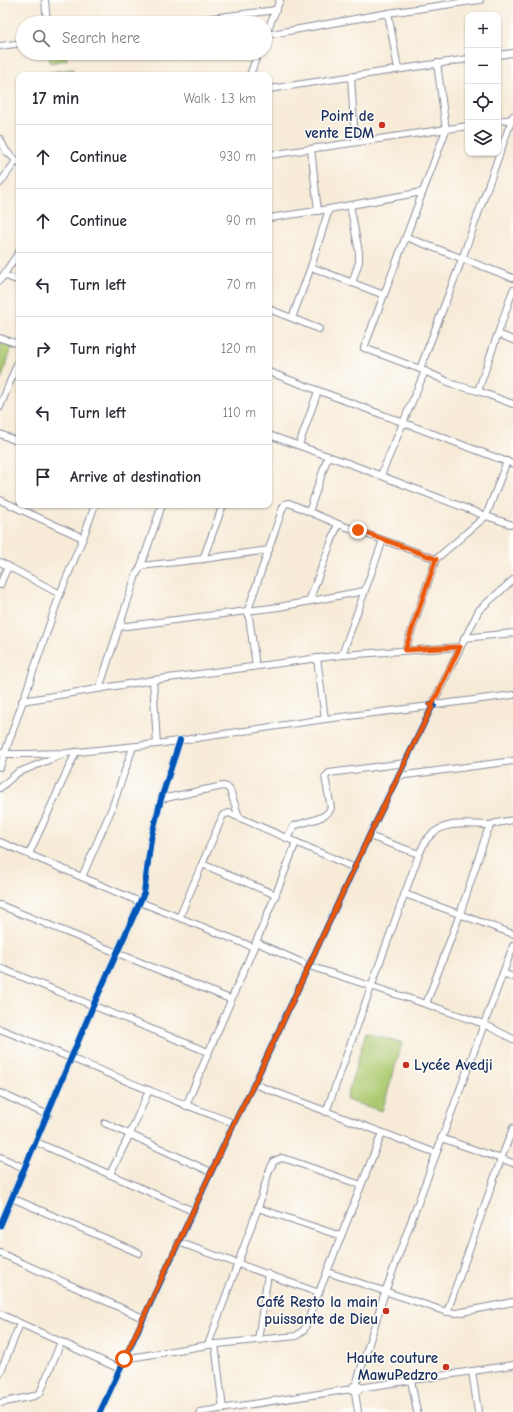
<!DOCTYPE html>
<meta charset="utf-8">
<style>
:root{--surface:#fff;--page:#f7f7f7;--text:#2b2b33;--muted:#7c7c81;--line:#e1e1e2}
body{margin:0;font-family:"Comic Neue",sans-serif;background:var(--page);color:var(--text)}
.controls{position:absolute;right:12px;top:12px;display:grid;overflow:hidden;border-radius:8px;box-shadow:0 1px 3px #0004}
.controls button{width:36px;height:36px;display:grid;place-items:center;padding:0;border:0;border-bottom:1px solid var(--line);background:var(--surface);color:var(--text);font:20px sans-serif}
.stop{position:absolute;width:12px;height:12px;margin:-9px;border:3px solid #ea580c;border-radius:50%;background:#fff}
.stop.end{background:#ea580c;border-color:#fff;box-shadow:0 1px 4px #0008}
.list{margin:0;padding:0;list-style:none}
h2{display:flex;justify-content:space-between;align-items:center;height:52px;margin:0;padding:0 16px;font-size:17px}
h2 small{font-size:13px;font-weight:400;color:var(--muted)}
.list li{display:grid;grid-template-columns:26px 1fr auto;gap:12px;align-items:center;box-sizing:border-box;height:64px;padding:0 16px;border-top:1px solid var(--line)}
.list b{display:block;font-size:15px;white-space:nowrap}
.list em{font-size:13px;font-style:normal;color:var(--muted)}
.icon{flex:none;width:22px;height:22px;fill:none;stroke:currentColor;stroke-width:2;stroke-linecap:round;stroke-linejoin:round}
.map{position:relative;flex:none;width:513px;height:1412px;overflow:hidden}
.search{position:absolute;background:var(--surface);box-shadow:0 1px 3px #0004;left:16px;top:16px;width:256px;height:44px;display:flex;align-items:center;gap:10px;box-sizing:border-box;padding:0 14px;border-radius:22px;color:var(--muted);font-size:15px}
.panel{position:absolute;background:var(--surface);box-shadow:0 1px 3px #0004;left:16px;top:72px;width:256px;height:436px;border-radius:8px}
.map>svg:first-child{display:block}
</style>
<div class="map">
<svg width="513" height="1412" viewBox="0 0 513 1412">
<rect width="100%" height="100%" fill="#fdfcf7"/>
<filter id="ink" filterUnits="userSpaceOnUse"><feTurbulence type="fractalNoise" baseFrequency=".025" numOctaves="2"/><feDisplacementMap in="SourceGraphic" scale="8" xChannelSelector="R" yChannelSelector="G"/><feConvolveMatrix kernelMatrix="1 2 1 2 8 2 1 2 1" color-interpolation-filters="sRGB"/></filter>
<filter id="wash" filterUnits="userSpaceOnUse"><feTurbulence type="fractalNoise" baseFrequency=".012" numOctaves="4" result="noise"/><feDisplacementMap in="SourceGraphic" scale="16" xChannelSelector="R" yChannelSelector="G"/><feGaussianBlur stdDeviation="0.9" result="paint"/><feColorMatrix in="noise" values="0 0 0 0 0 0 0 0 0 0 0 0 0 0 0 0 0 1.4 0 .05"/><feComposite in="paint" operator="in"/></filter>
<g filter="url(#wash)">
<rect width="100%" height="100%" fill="#f7ebd8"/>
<g fill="#adca71" stroke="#647c68">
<polygon points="65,53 67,60 50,63 48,54"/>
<polygon points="73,69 73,75 51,75 50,72"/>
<polygon points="0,343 12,346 1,380 0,379"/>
<polygon points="366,1032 402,1043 382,1111 346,1100"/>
</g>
</g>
<g filter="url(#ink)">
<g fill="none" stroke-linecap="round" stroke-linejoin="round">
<g stroke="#898d9b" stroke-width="8">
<g id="minor">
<polyline points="45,0 47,23"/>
<polyline points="388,13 398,69"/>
<polyline points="172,23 276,10"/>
<polyline points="266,35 388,13 480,0"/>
<polyline points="265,36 280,0"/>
<polyline points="0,46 23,43"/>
<polyline points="498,55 513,53"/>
<polyline points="437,63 446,130 364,348 420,369 455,385 478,391 513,404"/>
<polyline points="250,75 258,53"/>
<polyline points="351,76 355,142"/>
<polyline points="269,89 468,59"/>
<polyline points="498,121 513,119"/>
<polyline points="0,139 6,151 19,163"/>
<polyline points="311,149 318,211"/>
<polyline points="269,155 468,126"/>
<polyline points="0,183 16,161"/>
<polyline points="350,205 359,252 359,262 352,283"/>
<polyline points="269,218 329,209 422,192"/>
<polyline points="406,237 513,278"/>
<polyline points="311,267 384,295"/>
<polyline points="4,275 19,281"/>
<polyline points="0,280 19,252"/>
<polyline points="269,309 319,329"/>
<polyline points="292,318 311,267 329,209"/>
<polyline points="498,334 513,340"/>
<polyline points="0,338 19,344"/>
<polyline points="420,369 462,259 513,116"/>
<polyline points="269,372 513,464"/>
<polyline points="478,391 513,290"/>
<polyline points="0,407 19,359"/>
<polyline points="0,434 19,442"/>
<polyline points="269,435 353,465 486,516 513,525"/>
<polyline points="299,445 318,391"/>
<polyline points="381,475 425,371"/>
<polyline points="0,500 83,538"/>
<polyline points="309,512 328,456"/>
<polyline points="203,559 223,505"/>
<polyline points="0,562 60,594"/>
<polyline points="141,566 203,559 269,550"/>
<polyline points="0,585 8,566"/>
<polyline points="309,601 338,524"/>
<polyline points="119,627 279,607 364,591"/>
<polyline points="464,638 513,633"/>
<polyline points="405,650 436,559 486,516 507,461"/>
<polyline points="342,655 383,540"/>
<polyline points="317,658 325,719"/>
<polyline points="256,666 248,610 283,507 285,504 289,503 338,524 436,559"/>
<polyline points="153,680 157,744"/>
<polyline points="99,689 136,575 141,566 162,505"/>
<polyline points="22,701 153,680 342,655 460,647"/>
<polyline points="433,703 479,610 513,580"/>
<polyline points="434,705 513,695"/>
<polyline points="0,752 5,754 25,754 67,753 157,744 325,719 430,706"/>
<polyline points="0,767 60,594 83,538 95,505"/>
<polyline points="398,776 513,761"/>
<polyline points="0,788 17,773 61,755"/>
<polyline points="161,799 223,786 227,787 230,790 239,817"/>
<polyline points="369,836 419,854"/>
<path d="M287 838 294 826C305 821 326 820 331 808L325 777 329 773 405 763"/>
<polyline points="0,842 140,902 253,947"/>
<polyline points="29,854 76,752"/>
<polyline points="202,864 276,895"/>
<polyline points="82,877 112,808 133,747"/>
<polyline points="405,894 513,934"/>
<polyline points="0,905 230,999"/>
<polyline points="180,916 223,815 229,813 355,868"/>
<polyline points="256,942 309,966 426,1004 484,1024 513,1039"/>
<polyline points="0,968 208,1052"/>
<polyline points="503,973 513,977"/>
<polyline points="426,1004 460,914 487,832 491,825"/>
<path d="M0 1029C78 1060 155 1095 234 1123"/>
<polyline points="254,1084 436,1153"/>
<polyline points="0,1093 48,1115"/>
<path d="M186 1106C222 1018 263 932 296 842"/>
<path d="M326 1112 419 854C422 849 424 842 428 838 444 819 469 825 491 825L496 823 513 820"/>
<polyline points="105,1123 211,1172"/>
<polyline points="441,1138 513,1163"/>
<polyline points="36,1142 193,1211"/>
<polyline points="0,1157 24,1168"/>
<polyline points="110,1174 130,1134 149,1090"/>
<polyline points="12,1198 139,1253"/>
<polyline points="258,1208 341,1236"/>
<polyline points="0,1226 93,1006 144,893 151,839 161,799 180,740"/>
<polyline points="178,1242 319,1293"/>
<polyline points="0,1253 143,1318"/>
<polyline points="327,1272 447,1312 457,1313 513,1302"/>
<polyline points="447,1312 501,1159 513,1128"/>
<polyline points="0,1314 120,1369"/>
<polyline points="258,1340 268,1274"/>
<polyline points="215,1344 223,1409"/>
<polyline points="208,1345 258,1208 269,1171 274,1161 282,1158 292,1161 361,1185"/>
<polyline points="124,1359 208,1345 296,1336 304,1330 382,1133"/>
<polyline points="472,1371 478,1412"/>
<polyline points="0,1373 20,1324"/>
<polyline points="411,1380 417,1412"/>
<polyline points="356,1385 385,1292 513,946"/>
<polyline points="359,1388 513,1365"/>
<polyline points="355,1392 359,1390 359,1386 356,1385 353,1386 352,1389 355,1392 358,1412"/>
<polyline points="0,1403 34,1396 40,1393 61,1342"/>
<polyline points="100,1412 234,1123 254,1084 369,836 432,707 434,706 433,703 430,704 432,707"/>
<polyline points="200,1412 352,1389"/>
</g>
</g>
<use href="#minor" stroke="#fff" stroke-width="6"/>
<g stroke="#fdfcf7" stroke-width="8">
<g id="cycleway">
<polyline points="0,1226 93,1006 144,893 151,839 161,799 180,740"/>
<polyline points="100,1412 234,1123 254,1084 369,836 432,707 434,706 433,703 430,704 432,707"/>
</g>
</g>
<use href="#cycleway" stroke="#0057b8" stroke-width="6"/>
</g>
</g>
<g fill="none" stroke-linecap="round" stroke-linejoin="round" filter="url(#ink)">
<polyline stroke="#ea580c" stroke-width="5" points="124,1359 234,1123 254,1084 369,836 432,707 430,704 433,703 460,647 405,650 436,559 358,530"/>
</g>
<g fill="#c8321e" stroke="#fdfcf7" stroke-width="1.5">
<circle cx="382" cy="125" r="4"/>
<circle cx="406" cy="1065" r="4"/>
<circle cx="386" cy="1311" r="4"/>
<circle cx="446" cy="1367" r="4"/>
</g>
<g text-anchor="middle" stroke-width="3" stroke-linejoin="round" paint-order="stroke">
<g font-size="15" font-weight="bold" fill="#1b2f5e" stroke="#fdfcf7" text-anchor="end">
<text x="374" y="121">Point de<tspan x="374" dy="17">vente EDM</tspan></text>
<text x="414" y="1070" text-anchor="start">Lycée Avedji</text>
<text x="378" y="1307">Café Resto la main<tspan x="378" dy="17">puissante de Dieu</tspan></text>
<text x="438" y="1363">Haute couture<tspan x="438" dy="17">MawuPedzro</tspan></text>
</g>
</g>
</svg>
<div class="controls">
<button>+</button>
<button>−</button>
<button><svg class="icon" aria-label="locate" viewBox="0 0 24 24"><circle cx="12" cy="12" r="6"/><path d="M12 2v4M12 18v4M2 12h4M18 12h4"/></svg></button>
<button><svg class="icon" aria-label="layers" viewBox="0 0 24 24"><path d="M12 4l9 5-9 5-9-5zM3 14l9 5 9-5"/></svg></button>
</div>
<div class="stop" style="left:124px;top:1359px"></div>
<div class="stop end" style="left:358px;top:530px"></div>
<div class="search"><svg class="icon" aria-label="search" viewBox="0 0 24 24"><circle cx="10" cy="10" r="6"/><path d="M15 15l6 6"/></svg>Search here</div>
<section class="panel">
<h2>17 min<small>Walk · 1.3 km</small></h2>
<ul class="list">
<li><svg class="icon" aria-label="ahead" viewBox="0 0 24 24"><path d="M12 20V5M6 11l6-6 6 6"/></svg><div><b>Continue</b></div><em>930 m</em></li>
<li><svg class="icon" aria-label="ahead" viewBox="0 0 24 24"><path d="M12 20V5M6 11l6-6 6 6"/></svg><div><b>Continue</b></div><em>90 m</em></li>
<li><svg class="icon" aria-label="left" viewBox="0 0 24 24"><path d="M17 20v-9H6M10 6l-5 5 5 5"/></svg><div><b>Turn left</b></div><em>70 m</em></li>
<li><svg class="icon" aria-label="right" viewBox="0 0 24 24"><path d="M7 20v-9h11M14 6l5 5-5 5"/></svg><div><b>Turn right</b></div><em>120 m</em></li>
<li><svg class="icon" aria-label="left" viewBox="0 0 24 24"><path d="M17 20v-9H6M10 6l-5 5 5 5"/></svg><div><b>Turn left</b></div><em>110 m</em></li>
<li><svg class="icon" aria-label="arrive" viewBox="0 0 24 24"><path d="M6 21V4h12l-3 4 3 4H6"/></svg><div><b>Arrive at destination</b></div></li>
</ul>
</section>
</div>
